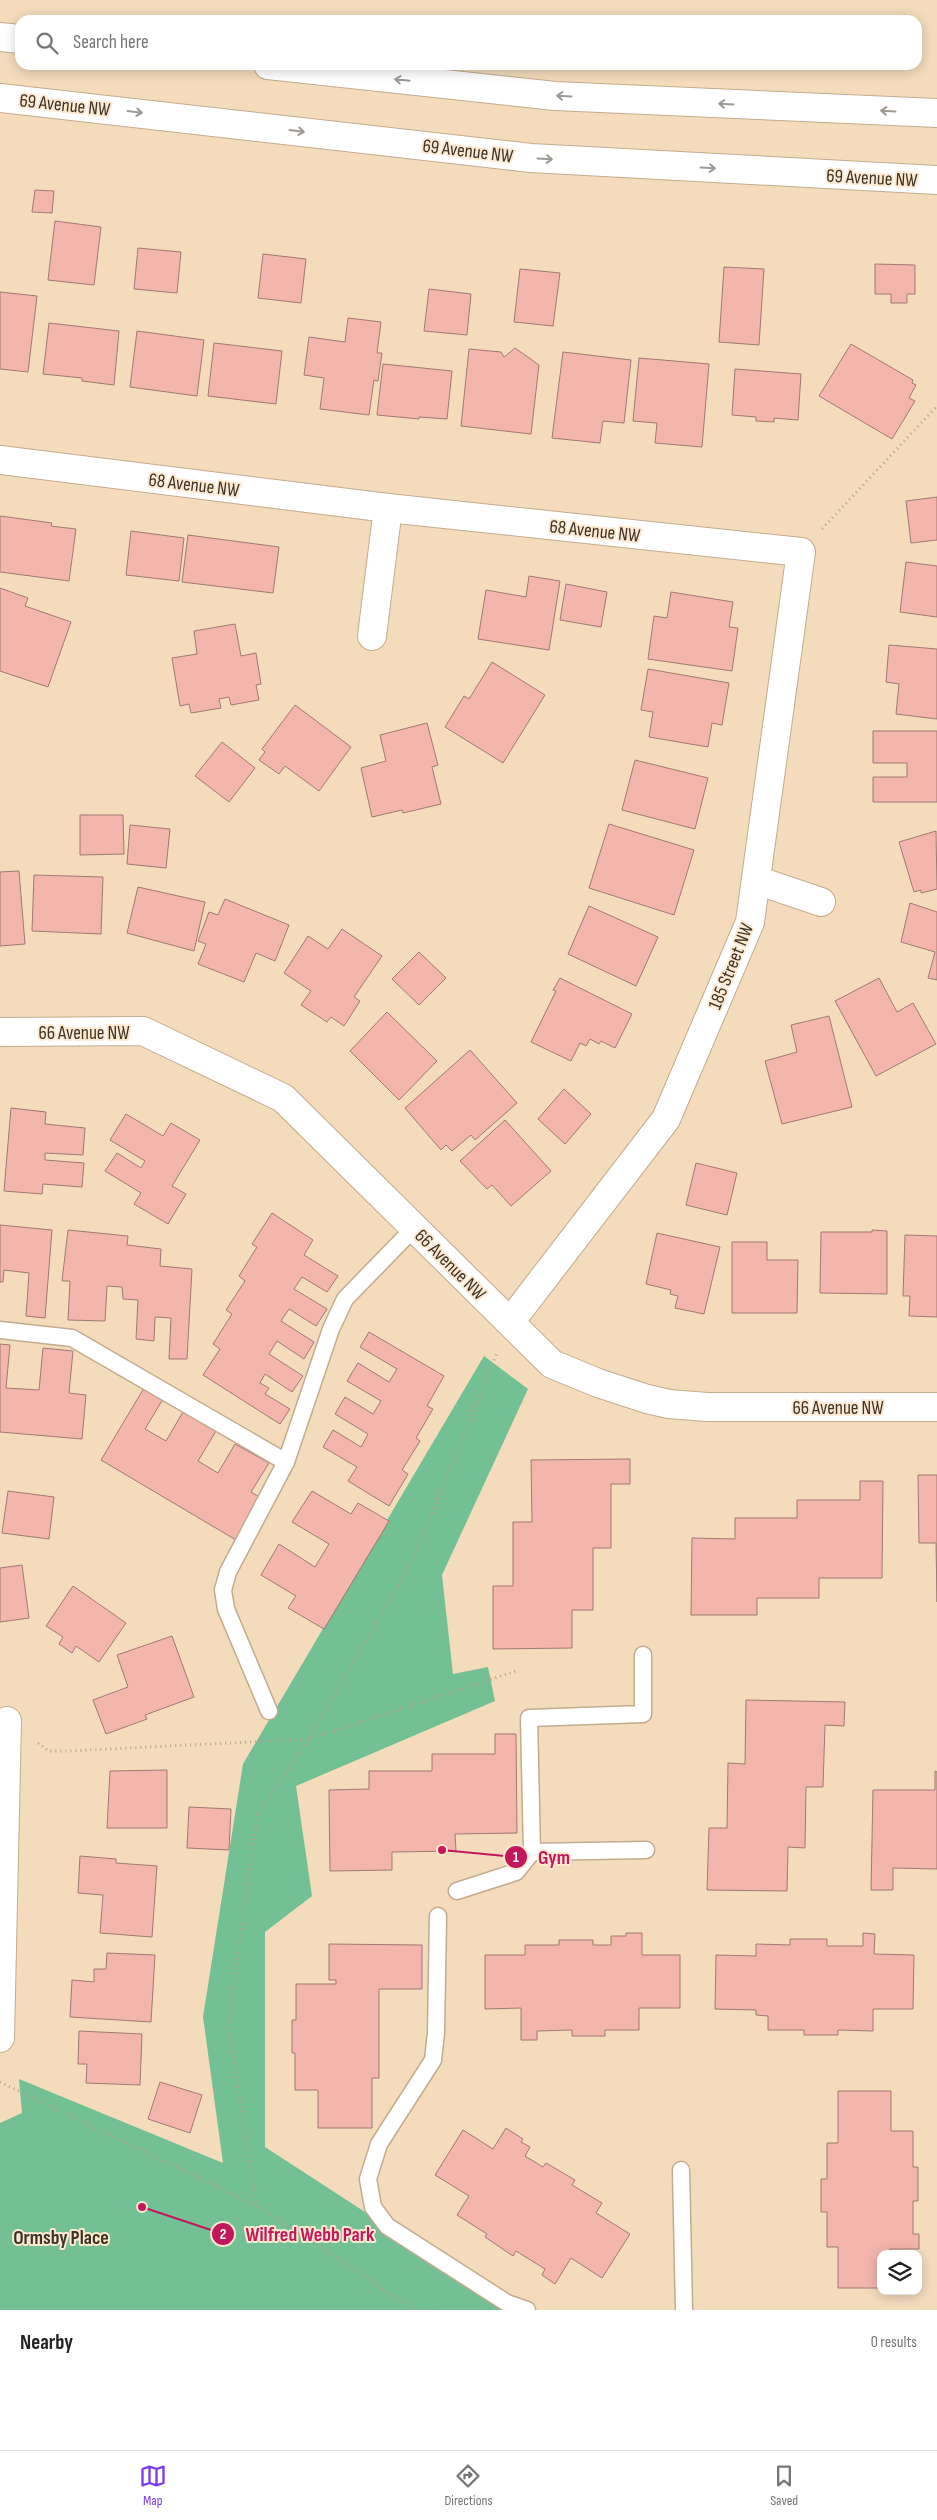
<!DOCTYPE html>
<style>
:root{--surface:#fff;--page:#f6f6f6;--text:#222;--muted:#767676;--line:#e0e0e0;--accent:#7c3aed}
body{margin:0;font-family:"Sofia Sans Condensed",sans-serif;background:var(--page);color:var(--text)}
.controls{position:absolute;right:15px;bottom:15px;display:grid;overflow:hidden;border-radius:10px;box-shadow:0 2px 12px #0003}
.controls button{width:45px;height:45px;display:grid;place-items:center;padding:0;border:0;border-bottom:1px solid var(--line);background:var(--surface);color:var(--text);font:25px sans-serif}
.list{margin:0;padding:0;list-style:none}
h2{display:flex;justify-content:space-between;align-items:center;height:65px;margin:0;padding:0 20px;font-size:21px}
h2 small{font-size:16px;font-weight:400;color:var(--muted)}
.icon{flex:none;width:28px;height:28px;fill:none;stroke:currentColor;stroke-width:2;stroke-linecap:round;stroke-linejoin:round}
.map{position:relative;flex:none;width:937px;height:2310px;overflow:hidden}
.search{position:absolute;background:var(--surface);box-shadow:0 2px 12px #0003;left:15px;right:15px;top:15px;height:55px;display:flex;align-items:center;gap:12px;box-sizing:border-box;padding:0 18px;border-radius:15px;color:var(--muted);font-size:19px}
.sheet{height:140px;background:var(--surface)}
nav{display:flex;justify-content:space-around;align-items:center;box-sizing:border-box;height:70px;border-top:1px solid var(--line);background:var(--surface);font-size:14px;color:var(--muted)}
nav a{display:grid;justify-items:center;gap:2px}
nav .on{color:var(--accent)}
.map>svg:first-child{display:block}
</style>
<div class="map">
<svg width="937" height="2310" viewBox="0 0 937 2310">
<rect width="100%" height="100%" fill="#f3dbbc"/>
<polygon fill="#74c095" points="484,1356 528,1389 442,1575 453,1674 488,1667 495,1701 296,1786 312,1896 265,1932 265,2147 516,2310 0,2310 0,2123 22,2113 19,2079 223,2163 203,2017 243,1764"/>
<g fill="#f3b5ac" stroke="#a07a75">
<polygon points="35,190 54,191 52,213 32,212"/>
<polygon points="55,221 101,227 94,285 48,280"/>
<polygon points="138,248 181,252 177,293 134,289"/>
<polygon points="263,254 306,259 301,303 258,298"/>
<polygon points="875,264 915,265 915,294 907,294 907,303 891,303 891,294 875,294"/>
<polygon points="724,267 764,269 759,345 719,342"/>
<polygon points="520,269 560,273 553,326 514,322"/>
<polygon points="429,289 471,294 467,335 424,331"/>
<polygon points="0,292 37,296 28,372 0,369"/>
<polygon points="348,318 381,322 377,353 382,353 378,381 374,380 369,415 320,409 324,378 304,375 309,337 345,342"/>
<polygon points="49,323 119,331 114,385 82,381 82,378 43,374"/>
<polygon points="137,331 204,340 197,396 130,387"/>
<polygon points="214,343 282,351 276,404 208,396"/>
<polygon points="851,344 913,380 912,383 916,385 909,398 915,401 892,439 819,396"/>
<polygon points="515,348 539,365 531,434 461,426 469,349 501,352 504,357"/>
<polygon points="563,352 631,360 624,423 603,421 600,443 552,438"/>
<polygon points="639,358 709,364 702,447 655,443 657,423 633,421"/>
<polygon points="383,364 452,371 447,419 419,417 419,419 377,415"/>
<polygon points="735,369 801,374 798,420 774,418 774,422 756,421 756,417 732,415"/>
<polygon points="937,497 937,540 911,543 906,501"/>
<polygon points="0,516 52,523 51,526 76,529 69,581 0,572"/>
<polygon points="131,531 184,538 179,581 126,575"/>
<polygon points="188,535 279,547 273,593 182,582"/>
<polygon points="906,562 937,566 937,617 900,612"/>
<polygon points="529,576 560,581 549,650 478,639 486,590 526,597"/>
<polygon points="566,584 607,592 601,627 560,620"/>
<polygon points="0,588 28,598 25,606 71,622 48,687 0,671"/>
<polygon points="671,592 733,602 729,627 738,628 732,671 648,659 654,616 667,618"/>
<polygon points="235,624 241,656 256,653 261,684 256,685 259,700 231,705 229,697 219,699 221,708 191,713 189,704 180,706 172,658 197,654 194,631"/>
<polygon points="889,645 937,649 937,719 896,714 899,684 886,682"/>
<polygon points="492,662 545,695 503,763 445,727 464,696 469,699"/>
<polygon points="648,669 729,683 722,725 712,723 708,747 649,737 653,712 641,710"/>
<polygon points="295,705 351,747 319,791 285,766 279,774 259,760 265,752 262,749"/>
<polygon points="427,723 438,765 432,767 441,804 403,813 402,810 372,817 361,768 386,761 380,735"/>
<polygon points="873,731 937,731 937,802 873,802 873,777 907,777 907,763 873,763"/>
<polygon points="222,742 255,768 229,802 195,776"/>
<polygon points="635,760 708,778 695,829 622,810"/>
<polygon points="80,815 123,815 124,854 80,855"/>
<polygon points="609,824 694,850 674,915 589,888"/>
<polygon points="130,825 170,829 166,868 127,864"/>
<polygon points="936,831 937,889 921,893 921,890 914,892 899,842"/>
<polygon points="19,871 25,944 0,946 0,872"/>
<polygon points="34,875 103,877 101,934 32,931"/>
<polygon points="138,887 205,902 194,951 127,933"/>
<polygon points="225,899 289,925 275,961 256,953 244,982 198,964 206,944 198,941 209,912 218,915"/>
<polygon points="910,903 937,912 937,980 928,978 935,952 901,942"/>
<polygon points="589,906 658,937 636,986 568,954"/>
<polygon points="342,929 382,956 354,997 360,1001 344,1026 331,1017 327,1022 301,1005 311,991 284,973 308,936 328,949"/>
<polygon points="419,952 446,978 419,1005 392,979"/>
<polygon points="560,978 632,1014 615,1048 601,1041 599,1044 590,1039 586,1046 580,1043 571,1061 531,1042 556,991 553,990"/>
<polygon points="879,978 897,1012 913,1003 936,1044 876,1076 835,1001"/>
<polygon points="387,1012 437,1061 399,1100 350,1051"/>
<polygon points="829,1016 852,1107 782,1124 765,1061 797,1052 791,1025"/>
<polygon points="470,1050 517,1103 475,1140 471,1135 452,1151 446,1145 441,1150 405,1108"/>
<polygon points="564,1089 591,1114 565,1144 538,1119"/>
<polygon points="11,1108 46,1112 45,1124 85,1128 83,1155 45,1153 45,1160 84,1163 82,1187 43,1184 42,1194 4,1191"/>
<polygon points="126,1114 163,1136 171,1123 200,1140 172,1186 186,1194 168,1224 134,1204 141,1193 105,1171 117,1153 141,1168 145,1161 110,1140"/>
<polygon points="505,1120 551,1171 511,1206 492,1185 487,1189 460,1161"/>
<polygon points="696,1163 737,1173 727,1215 686,1205"/>
<polygon points="272,1213 313,1240 304,1255 338,1276 327,1292 302,1277 294,1289 327,1309 316,1326 289,1309 281,1321 314,1342 304,1359 277,1341 269,1354 303,1376 292,1392 265,1374 260,1383 269,1388 265,1394 290,1409 280,1424 203,1375 220,1349 213,1344 232,1314 226,1310 245,1281 239,1276 257,1247 252,1244"/>
<polygon points="0,1225 52,1230 45,1318 26,1316 29,1273 4,1270 3,1282 0,1282"/>
<polygon points="68,1230 128,1236 127,1245 161,1249 160,1266 192,1269 187,1359 169,1359 171,1318 155,1317 154,1341 136,1339 138,1300 123,1299 122,1287 107,1286 105,1321 68,1320 70,1281 62,1281"/>
<polygon points="872,1230 887,1231 887,1294 820,1293 821,1232 872,1232"/>
<polygon points="657,1233 720,1247 704,1314 675,1308 678,1296 670,1294 671,1290 646,1284"/>
<polygon points="905,1235 937,1236 937,1317 909,1316 910,1296 903,1296"/>
<polygon points="732,1242 767,1242 767,1260 798,1260 797,1313 732,1313"/>
<polygon points="369,1332 444,1376 427,1406 433,1409 416,1438 420,1441 402,1470 408,1474 389,1506 348,1481 357,1467 323,1447 333,1430 361,1447 368,1434 335,1414 345,1397 373,1414 381,1401 347,1381 358,1363 389,1382 397,1369 360,1347"/>
<polygon points="0,1344 10,1345 6,1388 39,1390 43,1348 73,1351 69,1393 86,1395 82,1439 0,1432"/>
<polygon points="144,1388 163,1399 145,1429 166,1441 183,1412 216,1431 198,1461 218,1473 235,1444 269,1463 251,1492 261,1498 236,1540 101,1460"/>
<polygon points="630,1459 630,1484 611,1484 611,1548 593,1548 593,1610 572,1610 572,1648 493,1649 493,1586 513,1586 513,1522 532,1522 531,1460"/>
<polygon points="918,1475 937,1475 937,1602 936,1543 919,1543"/>
<polygon points="860,1481 883,1481 882,1578 819,1578 819,1598 757,1598 757,1615 691,1615 692,1538 735,1539 735,1518 797,1518 797,1500 860,1500"/>
<polygon points="8,1491 54,1497 49,1539 2,1533"/>
<polygon points="312,1491 351,1514 358,1503 389,1521 324,1629 288,1608 296,1596 261,1575 279,1544 315,1567 329,1544 292,1522"/>
<polygon points="22,1565 29,1618 0,1622 0,1568"/>
<polygon points="73,1586 126,1623 99,1662 76,1646 72,1653 59,1644 63,1637 46,1626"/>
<polygon points="172,1636 194,1697 145,1715 147,1719 106,1734 93,1700 128,1687 117,1655"/>
<polygon points="746,1700 845,1702 844,1726 825,1725 823,1787 806,1787 805,1848 788,1847 787,1891 707,1890 709,1828 727,1828 728,1763 745,1764"/>
<polygon points="495,1734 516,1734 517,1833 455,1834 456,1851 392,1852 392,1870 330,1871 329,1790 369,1789 369,1771 432,1771 432,1754 495,1754"/>
<polygon points="167,1770 167,1828 107,1828 110,1771"/>
<polygon points="935,1771 937,1772 937,1869 893,1868 893,1890 871,1890 873,1790 935,1790"/>
<polygon points="189,1807 231,1809 229,1850 187,1848"/>
<polygon points="80,1856 116,1859 116,1863 157,1866 152,1937 100,1933 103,1895 78,1893"/>
<polygon points="626,1933 642,1933 642,1955 680,1955 680,2008 639,2008 639,2030 605,2030 605,2036 572,2036 572,2030 537,2031 537,2040 521,2040 521,2008 485,2009 485,1955 525,1955 525,1945 559,1945 559,1940 593,1940 593,1945 611,1945 611,1936 626,1936"/>
<polygon points="863,1933 875,1934 874,1954 914,1955 913,2009 873,2009 873,2031 838,2030 838,2035 804,2035 804,2030 768,2030 768,2016 756,2015 756,2010 715,2009 716,1955 756,1956 756,1944 790,1945 790,1939 827,1939 827,1946 863,1946"/>
<polygon points="329,1944 422,1945 422,1989 379,1989 379,2078 372,2078 372,2128 318,2128 318,2090 295,2090 295,2053 292,2053 292,2020 296,2020 296,1984 336,1984 336,1980 329,1980"/>
<polygon points="107,1953 155,1955 151,2022 70,2017 72,1980 94,1982 94,1969 106,1969"/>
<polygon points="79,2031 142,2034 140,2085 86,2083 87,2064 78,2064"/>
<polygon points="160,2082 202,2095 190,2133 148,2119"/>
<polygon points="838,2091 891,2091 891,2131 913,2131 913,2167 918,2167 918,2201 913,2201 913,2234 919,2234 919,2249 890,2249 890,2254 881,2254 881,2288 838,2288 838,2247 827,2247 827,2212 821,2212 821,2179 827,2179 827,2143 838,2143"/>
<polygon points="506,2128 523,2139 521,2142 530,2147 525,2156 543,2167 546,2163 575,2180 572,2185 602,2203 596,2213 630,2234 602,2278 571,2258 555,2284 542,2275 545,2269 516,2251 513,2256 485,2237 487,2234 457,2215 469,2196 435,2175 463,2130 493,2149"/>
</g>
<g fill="none" stroke-linecap="round" stroke-linejoin="round">
<g stroke="#c3ab8e" stroke-width="19">
<g id="service">
<polyline points="0,1330 72,1338 286,1462 331,1329 345,1299 414,1228"/>
<polyline points="643,1655 643,1714 529,1718 532,1852 646,1850"/>
<polyline points="269,1711 226,1609 223,1590 228,1572 286,1462"/>
<polyline points="457,1891 516,1872 532,1852"/>
<polyline points="438,1916 436,2033 433,2060 379,2144 368,2179 373,2207 387,2226 507,2303 527,2310"/>
<polyline points="681,2170 684,2310"/>
</g>
</g>
<g stroke="#c3ab8e" stroke-width="30">
<g id="minor">
<polyline points="0,460 388,508 801,552 750,922 666,1119 510,1322"/>
<polyline points="372,636 388,508"/>
<polyline points="756,880 821,902"/>
<polyline points="0,1032 143,1031 283,1098 552,1364 598,1383 647,1399 669,1404 707,1407 937,1407"/>
<polyline points="0,2038 7,1721"/>
</g>
</g>
<g stroke="#c3ab8e" stroke-width="30">
<g id="secondary">
<polyline points="0,37 20,39"/>
<polyline points="268,65 555,96 937,113"/>
<polyline points="0,98 531,158 937,180"/>
</g>
</g>
<g stroke="#b5a189" stroke-width="3" stroke-dasharray="1 4" stroke-linecap="butt">
<polyline points="822,529 937,406"/>
<polyline points="38,1743 49,1751 68,1751 309,1739 516,1671"/>
<polyline points="0,2082 257,2206 416,2310"/>
<polyline points="257,2206 228,2029 257,1815 309,1739 413,1559 497,1353"/>
</g>
<use href="#service" stroke="#fff" stroke-width="16"/>
<use href="#minor" stroke="#fff" stroke-width="28"/>
<use href="#secondary" stroke="#fff" stroke-width="28"/>
</g>
<defs><path id="oneway-shaft" d="M-6 0H5M1.5-3L5.5 0L1.5 3" fill="none" stroke-width="1.6" stroke-linecap="round" stroke-linejoin="round" transform="scale(1.25)"/></defs>
<g stroke="#9e9993">
<use href="#oneway-shaft" transform="translate(402 80) rotate(-174)"/>
<use href="#oneway-shaft" transform="translate(564 96) rotate(-177)"/>
<use href="#oneway-shaft" transform="translate(726 104) rotate(-177)"/>
<use href="#oneway-shaft" transform="translate(888 111) rotate(-177)"/>
<use href="#oneway-shaft" transform="translate(135 112) rotate(7)"/>
<use href="#oneway-shaft" transform="translate(297 131) rotate(7)"/>
<use href="#oneway-shaft" transform="translate(545 159) rotate(3)"/>
<use href="#oneway-shaft" transform="translate(708 168) rotate(3)"/>
</g>
<g text-anchor="middle" stroke-width="4" stroke-linejoin="round" paint-order="stroke">
<g font-size="19" fill="#3d3327" stroke="#fce9d0">
<text transform="translate(65 104) rotate(6)" y="7">69 Avenue NW</text>
<text transform="translate(468 150) rotate(7)" y="7">69 Avenue NW</text>
<text transform="translate(872 177) rotate(3)" y="7">69 Avenue NW</text>
<text transform="translate(194 484) rotate(7)" y="7">68 Avenue NW</text>
<text transform="translate(595 530) rotate(6)" y="7">68 Avenue NW</text>
<text transform="translate(730 966) rotate(-68)" y="7">185 Street NW</text>
<text x="84" y="1039">66 Avenue NW</text>
<text transform="translate(451 1264) rotate(45)" y="7">66 Avenue NW</text>
<text x="838" y="1414">66 Avenue NW</text>
</g>
<g font-size="20" font-weight="bold" fill="#3d3327" stroke="#fce9d0">
<text x="61" y="2244">Ormsby Place</text>
</g>
</g>
<path fill="none" stroke="#c2185b" stroke-width="2" d="M442 1850L516 1857M142 2207L223 2234"/>
<g fill="#c2185b" stroke="#fce9d0" stroke-width="2">
<circle cx="442" cy="1850" r="5"/>
<circle cx="142" cy="2207" r="5"/>
<circle cx="516" cy="1857" r="12"/>
<circle cx="223" cy="2234" r="12"/>
</g>
<g font-size="15" text-anchor="middle" font-weight="bold" fill="#fff">
<text x="516" y="1862">1</text>
<text x="223" y="2239">2</text>
</g>
<g font-size="20" text-anchor="middle" font-weight="bold" fill="#c2185b" stroke="#fce9d0" stroke-width="4" stroke-linejoin="round" paint-order="stroke">
<text x="554" y="1864">Gym</text>
<text x="310" y="2241">Wilfred Webb Park</text>
</g>
</svg>
<div class="controls">
<button><svg class="icon" aria-label="layers" viewBox="0 0 24 24"><path d="M12 4l9 5-9 5-9-5zM3 14l9 5 9-5"/></svg></button>
</div>
<div class="search"><svg class="icon" aria-label="search" viewBox="0 0 24 24"><circle cx="10" cy="10" r="6"/><path d="M15 15l6 6"/></svg>Search here</div>
</div>
<section class="sheet">
<h2>Nearby<small>0 results</small></h2>
<ul class="list">
</ul>
</section>
<nav>
<a class="on"><svg class="icon" aria-label="map" viewBox="0 0 24 24"><path d="M3 6l6-2 6 2 6-2v14l-6 2-6-2-6 2zM9 4v14M15 6v14"/></svg>Map</a>
<a><svg class="icon" aria-label="directions" viewBox="0 0 24 24"><path d="M12 3l9 9-9 9-9-9zM9 14v-3h6M13 9l2 2-2 2"/></svg>Directions</a>
<a><svg class="icon" aria-label="saved" viewBox="0 0 24 24"><path d="M7 4h10v16l-5-4-5 4z"/></svg>Saved</a>
</nav>
